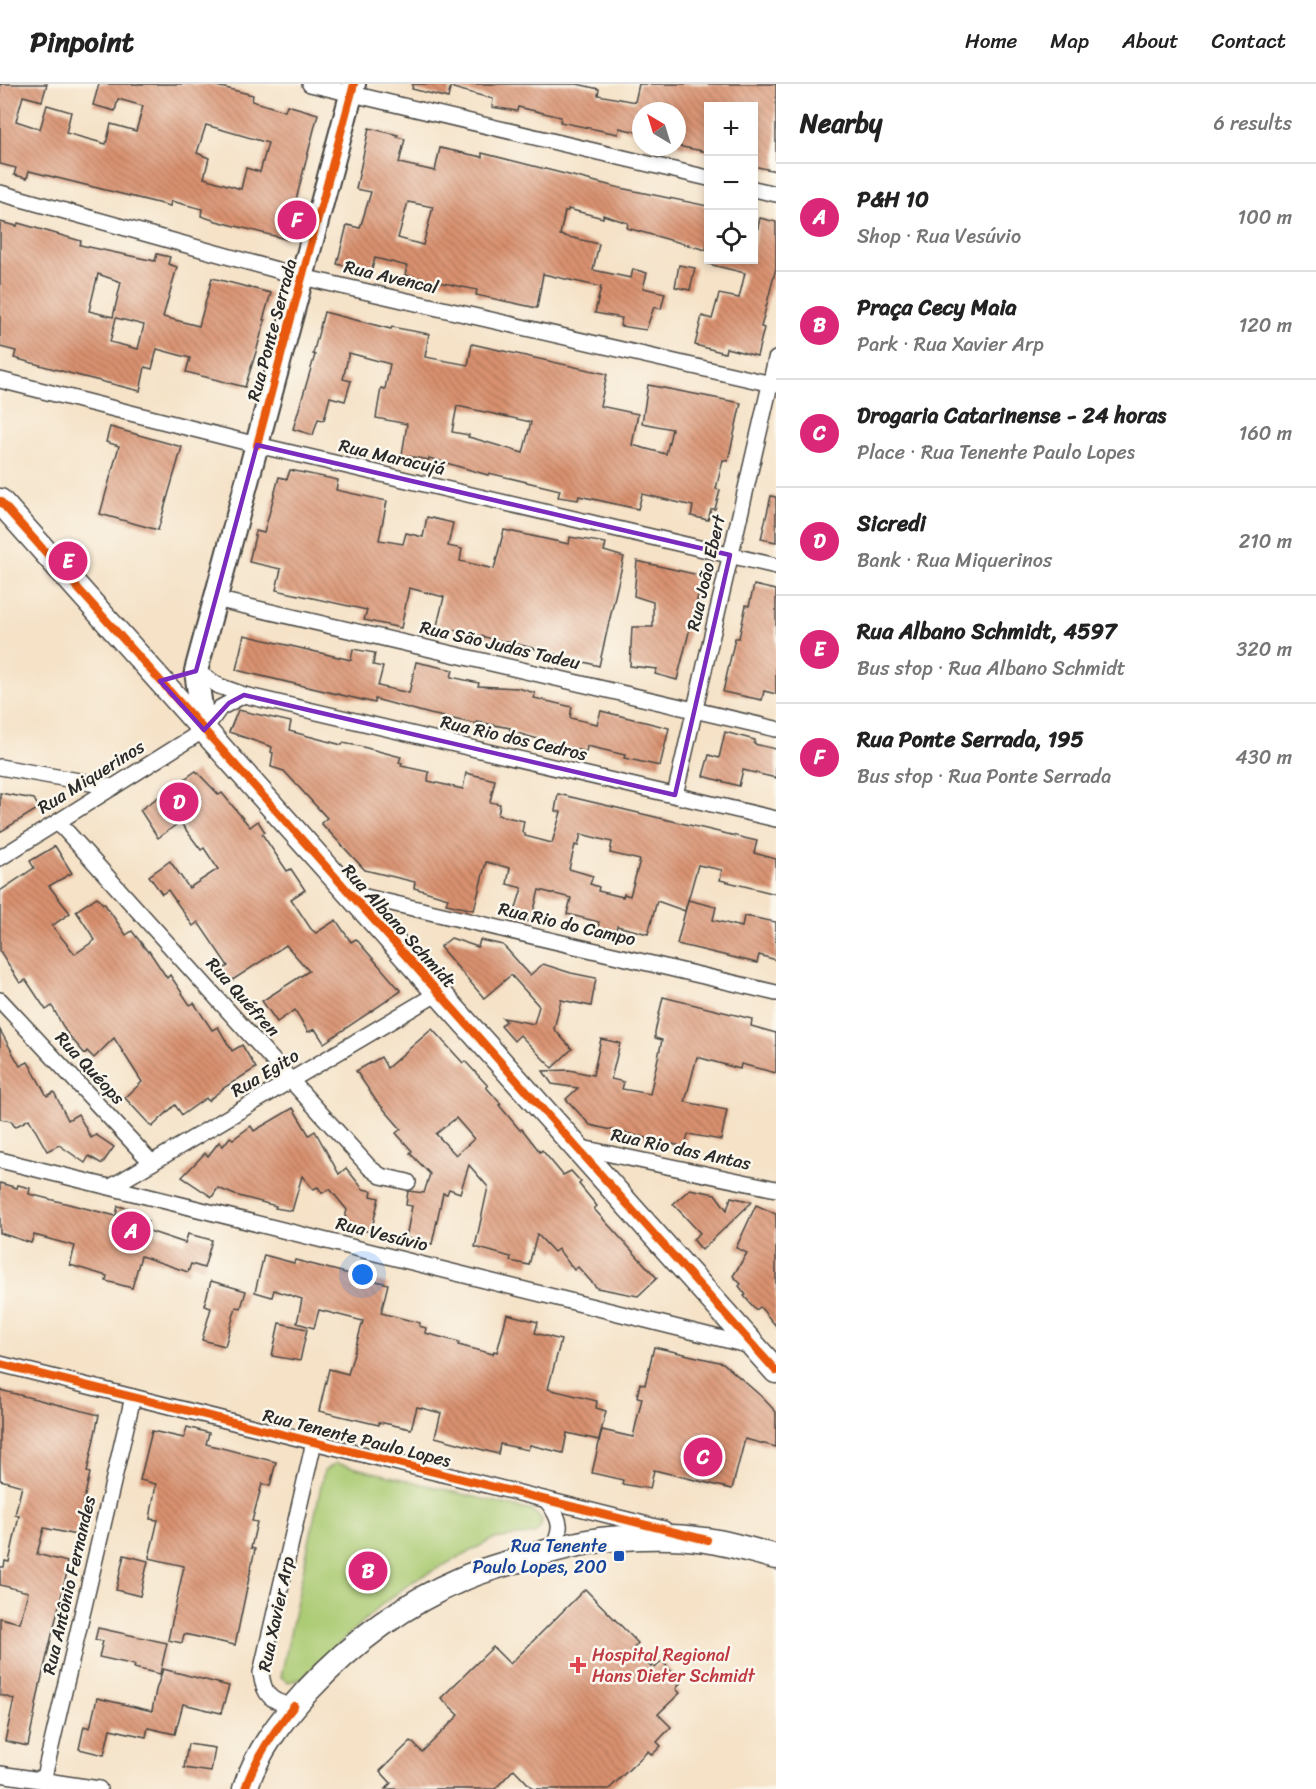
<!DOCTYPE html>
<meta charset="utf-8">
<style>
:root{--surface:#fff;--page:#f6f6f6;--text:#222;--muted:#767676;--line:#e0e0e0;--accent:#db2777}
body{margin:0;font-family:Sriracha,sans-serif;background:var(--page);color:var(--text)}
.controls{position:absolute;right:18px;top:18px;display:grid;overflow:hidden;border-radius:0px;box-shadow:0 3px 9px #0003}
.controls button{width:54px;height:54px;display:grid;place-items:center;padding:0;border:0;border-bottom:2px solid var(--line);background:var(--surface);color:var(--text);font:30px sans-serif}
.compass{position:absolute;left:632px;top:18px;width:54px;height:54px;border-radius:50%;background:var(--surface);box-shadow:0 3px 9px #0003;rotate:322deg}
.you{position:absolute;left:363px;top:1191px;width:21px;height:21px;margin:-15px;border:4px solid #fff;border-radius:50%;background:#1a73e8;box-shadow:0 0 0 9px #1a73e833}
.badge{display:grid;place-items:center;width:39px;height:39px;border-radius:50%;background:var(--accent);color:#fff;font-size:20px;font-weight:700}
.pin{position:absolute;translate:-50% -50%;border:3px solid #fff;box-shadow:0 2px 6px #0006}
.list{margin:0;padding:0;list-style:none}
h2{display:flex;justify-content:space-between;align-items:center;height:78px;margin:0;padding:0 24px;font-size:26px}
h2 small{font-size:20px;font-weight:400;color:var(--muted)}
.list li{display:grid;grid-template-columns:39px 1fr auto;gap:18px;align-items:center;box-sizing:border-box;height:108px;padding:0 24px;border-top:2px solid var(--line)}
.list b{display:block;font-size:22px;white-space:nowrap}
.list p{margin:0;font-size:20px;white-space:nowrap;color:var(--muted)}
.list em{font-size:20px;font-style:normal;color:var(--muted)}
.icon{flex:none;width:33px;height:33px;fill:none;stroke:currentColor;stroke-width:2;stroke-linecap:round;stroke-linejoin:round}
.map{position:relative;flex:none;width:776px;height:1705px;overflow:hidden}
header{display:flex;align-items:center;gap:36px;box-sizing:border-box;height:84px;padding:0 30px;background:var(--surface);border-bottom:2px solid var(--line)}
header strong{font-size:28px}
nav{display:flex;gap:33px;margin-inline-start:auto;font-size:21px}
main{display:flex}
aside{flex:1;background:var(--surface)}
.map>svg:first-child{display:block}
</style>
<header>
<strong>Pinpoint</strong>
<nav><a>Home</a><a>Map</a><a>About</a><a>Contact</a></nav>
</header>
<main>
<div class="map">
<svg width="776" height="1705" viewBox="0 0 776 1705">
<defs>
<pattern id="building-back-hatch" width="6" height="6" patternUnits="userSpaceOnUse" patternTransform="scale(1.5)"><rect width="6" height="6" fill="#d9916f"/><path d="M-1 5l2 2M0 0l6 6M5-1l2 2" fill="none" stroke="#b0775b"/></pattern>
</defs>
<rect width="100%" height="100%" fill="#fbf7ec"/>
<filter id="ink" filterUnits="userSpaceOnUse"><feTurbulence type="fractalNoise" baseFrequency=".0167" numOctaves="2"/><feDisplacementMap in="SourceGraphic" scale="12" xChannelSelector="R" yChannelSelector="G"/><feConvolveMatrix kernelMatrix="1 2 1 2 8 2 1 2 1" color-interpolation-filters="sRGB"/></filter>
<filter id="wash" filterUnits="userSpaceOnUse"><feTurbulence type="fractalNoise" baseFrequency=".008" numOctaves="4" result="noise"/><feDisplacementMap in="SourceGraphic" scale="24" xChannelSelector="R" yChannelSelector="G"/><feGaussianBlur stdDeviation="1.35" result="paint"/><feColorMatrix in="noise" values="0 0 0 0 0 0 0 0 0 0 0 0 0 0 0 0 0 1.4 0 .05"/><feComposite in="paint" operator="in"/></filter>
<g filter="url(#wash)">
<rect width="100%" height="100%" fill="#f5e2c7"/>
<polygon fill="#abcb73" stroke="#6b7b4f" stroke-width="1.5" points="336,1379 532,1427 542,1435 541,1443 534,1450 493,1455 412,1498 380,1522 301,1595 288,1598 281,1593 324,1387"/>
<g id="blocks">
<g fill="url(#building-back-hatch)" fill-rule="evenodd">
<path d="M0 0H47L42 17 23 12 16 37 40 45 47 21 71 28 66 49 106 60 111 40 136 47 143 22 118 15 115 27 93 21 99 0H209L253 11 252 17 285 27 287 21 318 30 286 155 216 137 201 132 202 125 171 117 170 122 29 87 27 94 14 91 16 84 0 80ZM206 41 268 59 260 88 246 84 241 105 204 94 209 74 197 69Z"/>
<polygon points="413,0 451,0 448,14 412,5"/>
<polygon points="453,0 577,0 599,5 598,11 635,18 639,0 776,0 776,87 753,82 753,22 708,22 708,68 677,62 677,27 641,27 641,49 619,44 618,50 560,38 561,33 518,23 517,27 492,23 493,15 453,4"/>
<path d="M369 44 398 51 397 53 405 55 399 79 435 87 440 64 482 73V69L620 104 708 122V154L706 166 627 144 628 139 603 131V134L568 125V127H565L560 151 599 160 593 186 631 194 633 185 647 189 643 204 665 209 661 225 654 223 646 246 620 242 622 234 595 229 601 203 543 190 537 224 476 211 477 206 405 191 407 182 375 174 371 189 337 180 347 141 360 144 371 108 356 105ZM408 118 433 123 423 161 398 154Z"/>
<polygon points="760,134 776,138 776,184 761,243 764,244 757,272 726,264 725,269 695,261 702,232 712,235 719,210 739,214 745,189 708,180 708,176 753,176 753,165"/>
<path d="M0 138 17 142 18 139 81 157 80 161 112 168 155 177 157 170 170 173 168 180 177 183 163 233 199 242 212 194 271 209 263 236H265L256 268 245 303 186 288 190 274 157 265 152 285 145 283 140 307 80 292 14 274 16 267 0 263ZM98 190 121 198 113 233 89 227ZM116 234 144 241 138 265 110 258Z"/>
<polygon points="679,181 695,184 690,206 675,203"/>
<path d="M324 228 391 245 392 243 429 250 425 273 468 281 472 260 607 290 600 322 638 330 632 361 666 370 672 345 642 339 648 301 741 319 728 377 723 376 716 405 720 406 715 425H711L708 436 691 432 693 422 642 410 638 425 579 412 578 416 558 413 560 406 489 389 488 391 429 374V376L402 371 407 340 376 334 381 304 385 305 390 280 349 269 343 295 351 297 345 317 330 313 324 336 318 335 313 351 293 345 315 271 313 270ZM457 322 531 338 523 369 476 355 468 353 469 351 452 348Z"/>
<polygon points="110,343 182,363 158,446 100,430 119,362 106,358"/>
<polygon points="290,386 338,396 336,406 387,417 379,456 403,460 406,449 423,453 427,433 453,439 448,462 462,465 460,477 494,485 504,446 569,460 570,453 606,459 604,467 624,473 599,582 506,557 506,558 437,542 444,513 409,504 401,544 364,536 367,526 276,506 281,485 249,478 256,447 264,449 279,393 287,395"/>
<polygon points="771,412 776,413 776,458 761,455"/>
<polygon points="637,477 703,492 677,596 655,590 657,585 630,582 632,543 653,543 653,518 634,512"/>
<polygon points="754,501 776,506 776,610 764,607 762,616 723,608 735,554 739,554 746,521 749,522"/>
<polygon points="244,551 351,576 353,565 375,569 373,581 383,583 378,602 409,609 416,578 453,586 451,593 479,599 478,602 518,604 535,609 534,614 572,623 570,634 597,640 601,627 669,644 660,682 624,674 625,671 587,662 586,668 552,659 510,647 510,644 477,638 477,640 430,630 375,615 375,619 236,586"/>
<path d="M238 626 291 638 289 647 342 661 343 659 359 662 401 673 399 678 402 679 401 682 429 688 428 697 463 705 466 689 495 696 490 718 500 720 498 731 524 737 522 748 525 749V752L552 759 561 728 555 727 558 710 757 757 754 769 776 775V810L720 796 722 786 698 781 685 827 657 817 648 850 617 842 615 849 598 844 599 838 567 830 571 814 539 806 531 838 513 834 522 804 507 800 510 784 486 778 474 826 446 820 448 814 414 804 415 798 365 786 321 739 327 734 284 687 271 683 273 669 271 668 272 663 229 648ZM581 750 612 758 610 769 640 776 630 812 624 810 623 813 598 807 599 803 590 800 593 792 569 785 575 761 578 762Z"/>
<polygon points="725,648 755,656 754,660 776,665 776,694 743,686 739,702 703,692 709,671 719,674"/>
<polygon points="196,687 219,711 222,709 250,743 258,737 265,748 262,750 287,787 291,785 305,806 291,815 311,845 316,849 336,836 351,858 356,855 401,907 324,959 315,945 308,948 295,926 277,938 262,917 309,887 286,861 228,899 219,888 228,882 198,838 193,842 168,806 162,810 149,792 170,777 189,804 218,785 204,764 201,766 180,738 158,754 140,726"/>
<polygon points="0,709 34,715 39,724 0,748"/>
<polygon points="55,762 72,789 49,802 70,829 52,842 75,870 95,856 76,827 97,813 103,820 104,819 126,851 132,847 148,868 149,867 167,894 170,891 190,921 194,919 212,946 218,943 232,967 242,961 256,984 225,1003 208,1017 206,1014 182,1031 175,1021 152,1043 125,1014 142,998 114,954 94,974 87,967 85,970 66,948 52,922 46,926 26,896 20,899 0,867 0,807 34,784 30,777"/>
<polygon points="688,816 716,823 713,836 742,843 744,832 776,838 776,876 759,871 757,879 677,860"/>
<polygon points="451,854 478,863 480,856 503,861 530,891 543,880 571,889 596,894 591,922 561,916 554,945 572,965 552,984 520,951 514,957 501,942 506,937 503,934 534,940 539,922 511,891 484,914 440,863"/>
<polygon points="663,913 752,935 751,942 776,949 776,989 741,980 740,985 697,973 685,1018 727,1026 721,1056 688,1050 685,1063 590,1041 566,1015 578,1004 552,1000 543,987 569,986 593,991 601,955 620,959 611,995 624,998 622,1005 650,1010 662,956 655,954 655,948"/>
<path d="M432 945 463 979 465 977 488 1002 486 1003 501 1020 499 1021 520 1046 522 1045 540 1068 542 1066 563 1091 571 1087 581 1098 579 1100 597 1122 594 1125 657 1194 638 1212 597 1204 578 1183 574 1186 558 1165 554 1168 537 1150 529 1181 510 1177 511 1173 475 1163 488 1103 469 1081 460 1109 449 1105 447 1110 443 1109 432 1160 406 1154 412 1122 406 1121 408 1107 424 1109 430 1090 410 1069 412 1067 396 1049 401 1045 375 1015 356 987 381 973 387 984ZM456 1034 474 1055 456 1071 436 1050Z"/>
<polygon points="0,946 20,982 28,978 47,1012 54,1008 68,1036 78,1030 91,1054 96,1051 114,1063 102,1080 89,1072 85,1079 59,1061 47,1067 29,1035 15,1043 11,1037 0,1035"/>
<polygon points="293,1024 309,1051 315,1047 339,1090 346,1084 363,1105 372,1107 371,1112 379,1114 371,1148 343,1141 347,1126 330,1105 322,1109 318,1103 313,1105 302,1092 292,1127 275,1124 276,1122 235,1111 218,1104 212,1113 182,1093 205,1069 208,1072 219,1058 223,1062 230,1053 233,1055 251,1042 254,1047"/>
<polygon points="0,1099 17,1104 18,1101 30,1104 29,1110 116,1132 118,1122 139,1127 137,1134 148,1137 146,1146 185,1159 188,1150 212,1156 204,1184 191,1180 188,1188 141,1172 132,1204 106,1197 107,1192 70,1181 75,1162 34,1151 31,1159 0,1149"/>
<polygon points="690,1105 715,1110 727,1126 731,1113 752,1118 702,1166 693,1155 700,1149 673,1120"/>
<polygon points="756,1121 776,1130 776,1242 760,1223 756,1226 744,1212 746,1211 739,1202 741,1200 733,1192 747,1169 736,1164"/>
<polygon points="264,1171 294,1179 295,1176 388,1200 381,1229 420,1239 419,1242 426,1244 425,1249 459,1258 458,1261 493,1270 494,1267 497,1268 507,1230 538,1238 535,1249 561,1256 548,1305 597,1317 596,1324 606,1327 599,1356 567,1349 563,1369 530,1361 528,1366 500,1360 498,1370 435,1353 441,1329 417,1323 411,1345 379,1338 379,1341 319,1327 329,1285 348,1290 363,1237 319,1226 314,1244 297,1239 302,1215 274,1206 272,1213 255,1208"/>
<polygon points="211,1197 246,1207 241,1224 236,1223 225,1262 202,1256 211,1224 204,1222"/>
<polygon points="279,1239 307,1245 300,1277 272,1272"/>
<polygon points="654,1263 723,1279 762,1313 776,1328 776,1363 745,1355 732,1405 654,1386 650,1405 622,1400 623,1396 592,1389 602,1346 633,1353 642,1314 637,1313 640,1299 645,1301"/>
<polygon points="0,1306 99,1331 87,1388 90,1389 76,1451 44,1444 37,1470 67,1478 66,1484 68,1484 40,1601 28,1662 5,1657 14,1615 0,1611 0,1534 20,1539 28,1508 0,1501 0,1483 4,1483 5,1477 9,1478 19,1432 15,1431 22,1402 0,1396"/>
<polygon points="187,1343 209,1349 206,1360 276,1378 270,1402 262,1400 252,1437 257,1438 251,1464 255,1465 235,1561 184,1550 182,1559 168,1556 184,1482 149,1474 158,1436 150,1435 156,1400 140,1396 152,1347 184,1354"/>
<polygon points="124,1471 148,1477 140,1512 116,1506"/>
<polygon points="585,1505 638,1559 632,1566 651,1583 652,1581 655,1584 662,1577 681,1598 676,1605 680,1609 658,1630 671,1643 657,1658 661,1662 652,1671 648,1667 609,1705 533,1705 514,1685 495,1705 385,1705 391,1699 380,1687 411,1657 422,1668 459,1631 441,1614 493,1563 510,1580"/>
<polygon points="98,1544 167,1559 160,1590 134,1584 135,1581 99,1573 103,1557 95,1556"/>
<polygon points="163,1585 229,1602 221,1629 183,1620 175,1650 148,1644 146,1653 110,1645 104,1671 79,1665 84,1642 90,1644 97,1614 152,1627 156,1606"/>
<polygon points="188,1660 215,1664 211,1688 184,1684"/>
</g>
</g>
</g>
<g filter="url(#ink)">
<use href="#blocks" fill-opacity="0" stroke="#494642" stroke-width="1.5"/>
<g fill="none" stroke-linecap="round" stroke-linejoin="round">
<g stroke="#494642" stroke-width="18">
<g id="street">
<polyline points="310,0 708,94"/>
<polyline points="754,105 776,110"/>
<polyline points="0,109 302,193 776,301"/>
<polyline points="0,296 257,361 776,482"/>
<polyline points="215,515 776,645"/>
<polyline points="196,587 219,602 244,611 776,735"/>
<polyline points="0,683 113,703"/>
<polyline points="675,711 776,275"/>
<polyline points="58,738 370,1084 381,1092 408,1098"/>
<polyline points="0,774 204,646 220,624 244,611"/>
<polyline points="353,810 776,909"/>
<polyline points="0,916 152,1079"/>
<polyline points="577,1063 776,1105"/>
<polyline points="0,1076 751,1262"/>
<polyline points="111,1103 438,909"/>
<polyline points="0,1280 664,1445"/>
<path d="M547 1417C562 1436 563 1446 551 1466"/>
<path d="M294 1622C272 1618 264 1613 261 1589L314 1358"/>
<polyline points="0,1690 99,1705"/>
<polyline points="43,1697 133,1313"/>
</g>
</g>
<g stroke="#494642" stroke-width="26">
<polyline id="secondary" points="204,646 196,587 354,0"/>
</g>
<g stroke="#494642" stroke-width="27">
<g id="primary">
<polyline points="0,417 776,1287"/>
<path d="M245 1705C257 1667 282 1635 308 1606 351 1560 403 1520 462 1495 482 1486 505 1480 526 1474 558 1464 591 1455 624 1454 651 1452 678 1452 705 1456 729 1459 753 1467 776 1473"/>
</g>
</g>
<use href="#street" stroke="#fff" stroke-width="15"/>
<use href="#secondary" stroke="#fff" stroke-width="22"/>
<use href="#primary" stroke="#fff" stroke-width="24"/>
<g stroke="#fbf7ec" stroke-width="11">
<g id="cycleway">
<polyline points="257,361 354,0"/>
<polyline points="0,417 776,1287"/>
<polyline points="0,1280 707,1456"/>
<path d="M245 1705C255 1674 274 1647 294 1622"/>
</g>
</g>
<use href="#cycleway" stroke="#e8590c" stroke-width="8"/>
</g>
</g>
<path fill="none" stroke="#7b2cbf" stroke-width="4.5" stroke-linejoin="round" d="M257 361 730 471 675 711 244 611 229 619 204 646 160 597 196 587Z"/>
<rect fill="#1a4fb4" stroke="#fbf7ec" stroke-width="2" x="613" y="1466" width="12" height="12" rx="3"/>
<path fill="#e0444e" stroke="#fbf7ec" stroke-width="2" d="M575 1572h6v6h6v6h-6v6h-6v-6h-6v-6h6z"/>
<g text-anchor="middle" stroke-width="5" stroke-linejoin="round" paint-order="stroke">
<g font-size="18" fill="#2b2b2b" stroke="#fbf7ec">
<text transform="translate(391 193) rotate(13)" y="6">Rua Avencal</text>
<text transform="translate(272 246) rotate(-75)" y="6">Rua Ponte Serrada</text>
<text transform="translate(392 373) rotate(13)" y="6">Rua Maracujá</text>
<text transform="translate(706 489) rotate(-77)" y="6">Rua João Ebert</text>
<text transform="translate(500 561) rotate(13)" y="6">Rua São Judas Tadeu</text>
<text transform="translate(514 654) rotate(13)" y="6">Rua Rio dos Cedros</text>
<text transform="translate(91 693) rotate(-32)" y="6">Rua Miquerinos</text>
<text transform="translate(567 840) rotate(13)" y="6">Rua Rio do Campo</text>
<text transform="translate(399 842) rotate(48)" y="6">Rua Albano Schmidt</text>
<text transform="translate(243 913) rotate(48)" y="6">Rua Quéfren</text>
<text transform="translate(90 984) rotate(47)" y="6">Rua Quéops</text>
<text transform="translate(265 989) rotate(-31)" y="6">Rua Egito</text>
<text transform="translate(681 1065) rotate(12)" y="6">Rua Rio das Antas</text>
<text transform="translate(382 1150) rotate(14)" y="6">Rua Vesúvio</text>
<text transform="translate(357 1354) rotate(14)" y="6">Rua Tenente Paulo Lopes</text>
<text transform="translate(69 1501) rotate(-77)" y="6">Rua Antônio Fernandes</text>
<text transform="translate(276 1530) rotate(-78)" y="6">Rua Xavier Arp</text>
</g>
<g font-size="18" fill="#164399" stroke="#fbf7ec" text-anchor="end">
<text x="607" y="1468">Rua Tenente<tspan x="607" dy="21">Paulo Lopes, 200</tspan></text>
</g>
<g font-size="18" fill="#be3a42" stroke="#fbf7ec" text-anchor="start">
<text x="592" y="1577">Hospital Regional<tspan x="592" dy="21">Hans Dieter Schmidt</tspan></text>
</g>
</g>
</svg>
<div class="controls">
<button>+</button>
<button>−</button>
<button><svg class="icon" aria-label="locate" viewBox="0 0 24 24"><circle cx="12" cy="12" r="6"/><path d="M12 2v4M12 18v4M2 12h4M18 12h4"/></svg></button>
</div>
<svg class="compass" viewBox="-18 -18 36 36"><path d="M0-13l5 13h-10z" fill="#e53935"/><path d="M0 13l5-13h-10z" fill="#767676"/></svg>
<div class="you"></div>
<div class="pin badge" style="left:131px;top:1147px">A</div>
<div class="pin badge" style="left:368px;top:1487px">B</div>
<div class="pin badge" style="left:703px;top:1373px">C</div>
<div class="pin badge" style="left:179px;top:718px">D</div>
<div class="pin badge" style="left:68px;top:477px">E</div>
<div class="pin badge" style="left:297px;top:136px">F</div>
</div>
<aside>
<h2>Nearby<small>6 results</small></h2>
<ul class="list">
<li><span class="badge">A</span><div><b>P&amp;H 10</b><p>Shop · Rua Vesúvio</p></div><em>100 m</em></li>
<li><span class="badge">B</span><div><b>Praça Cecy Maia</b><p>Park · Rua Xavier Arp</p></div><em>120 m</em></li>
<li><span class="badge">C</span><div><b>Drogaria Catarinense - 24 horas</b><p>Place · Rua Tenente Paulo Lopes</p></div><em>160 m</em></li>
<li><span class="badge">D</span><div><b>Sicredi</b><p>Bank · Rua Miquerinos</p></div><em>210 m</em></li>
<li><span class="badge">E</span><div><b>Rua Albano Schmidt, 4597</b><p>Bus stop · Rua Albano Schmidt</p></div><em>320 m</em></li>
<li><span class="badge">F</span><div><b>Rua Ponte Serrada, 195</b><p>Bus stop · Rua Ponte Serrada</p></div><em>430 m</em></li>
</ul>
</aside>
</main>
